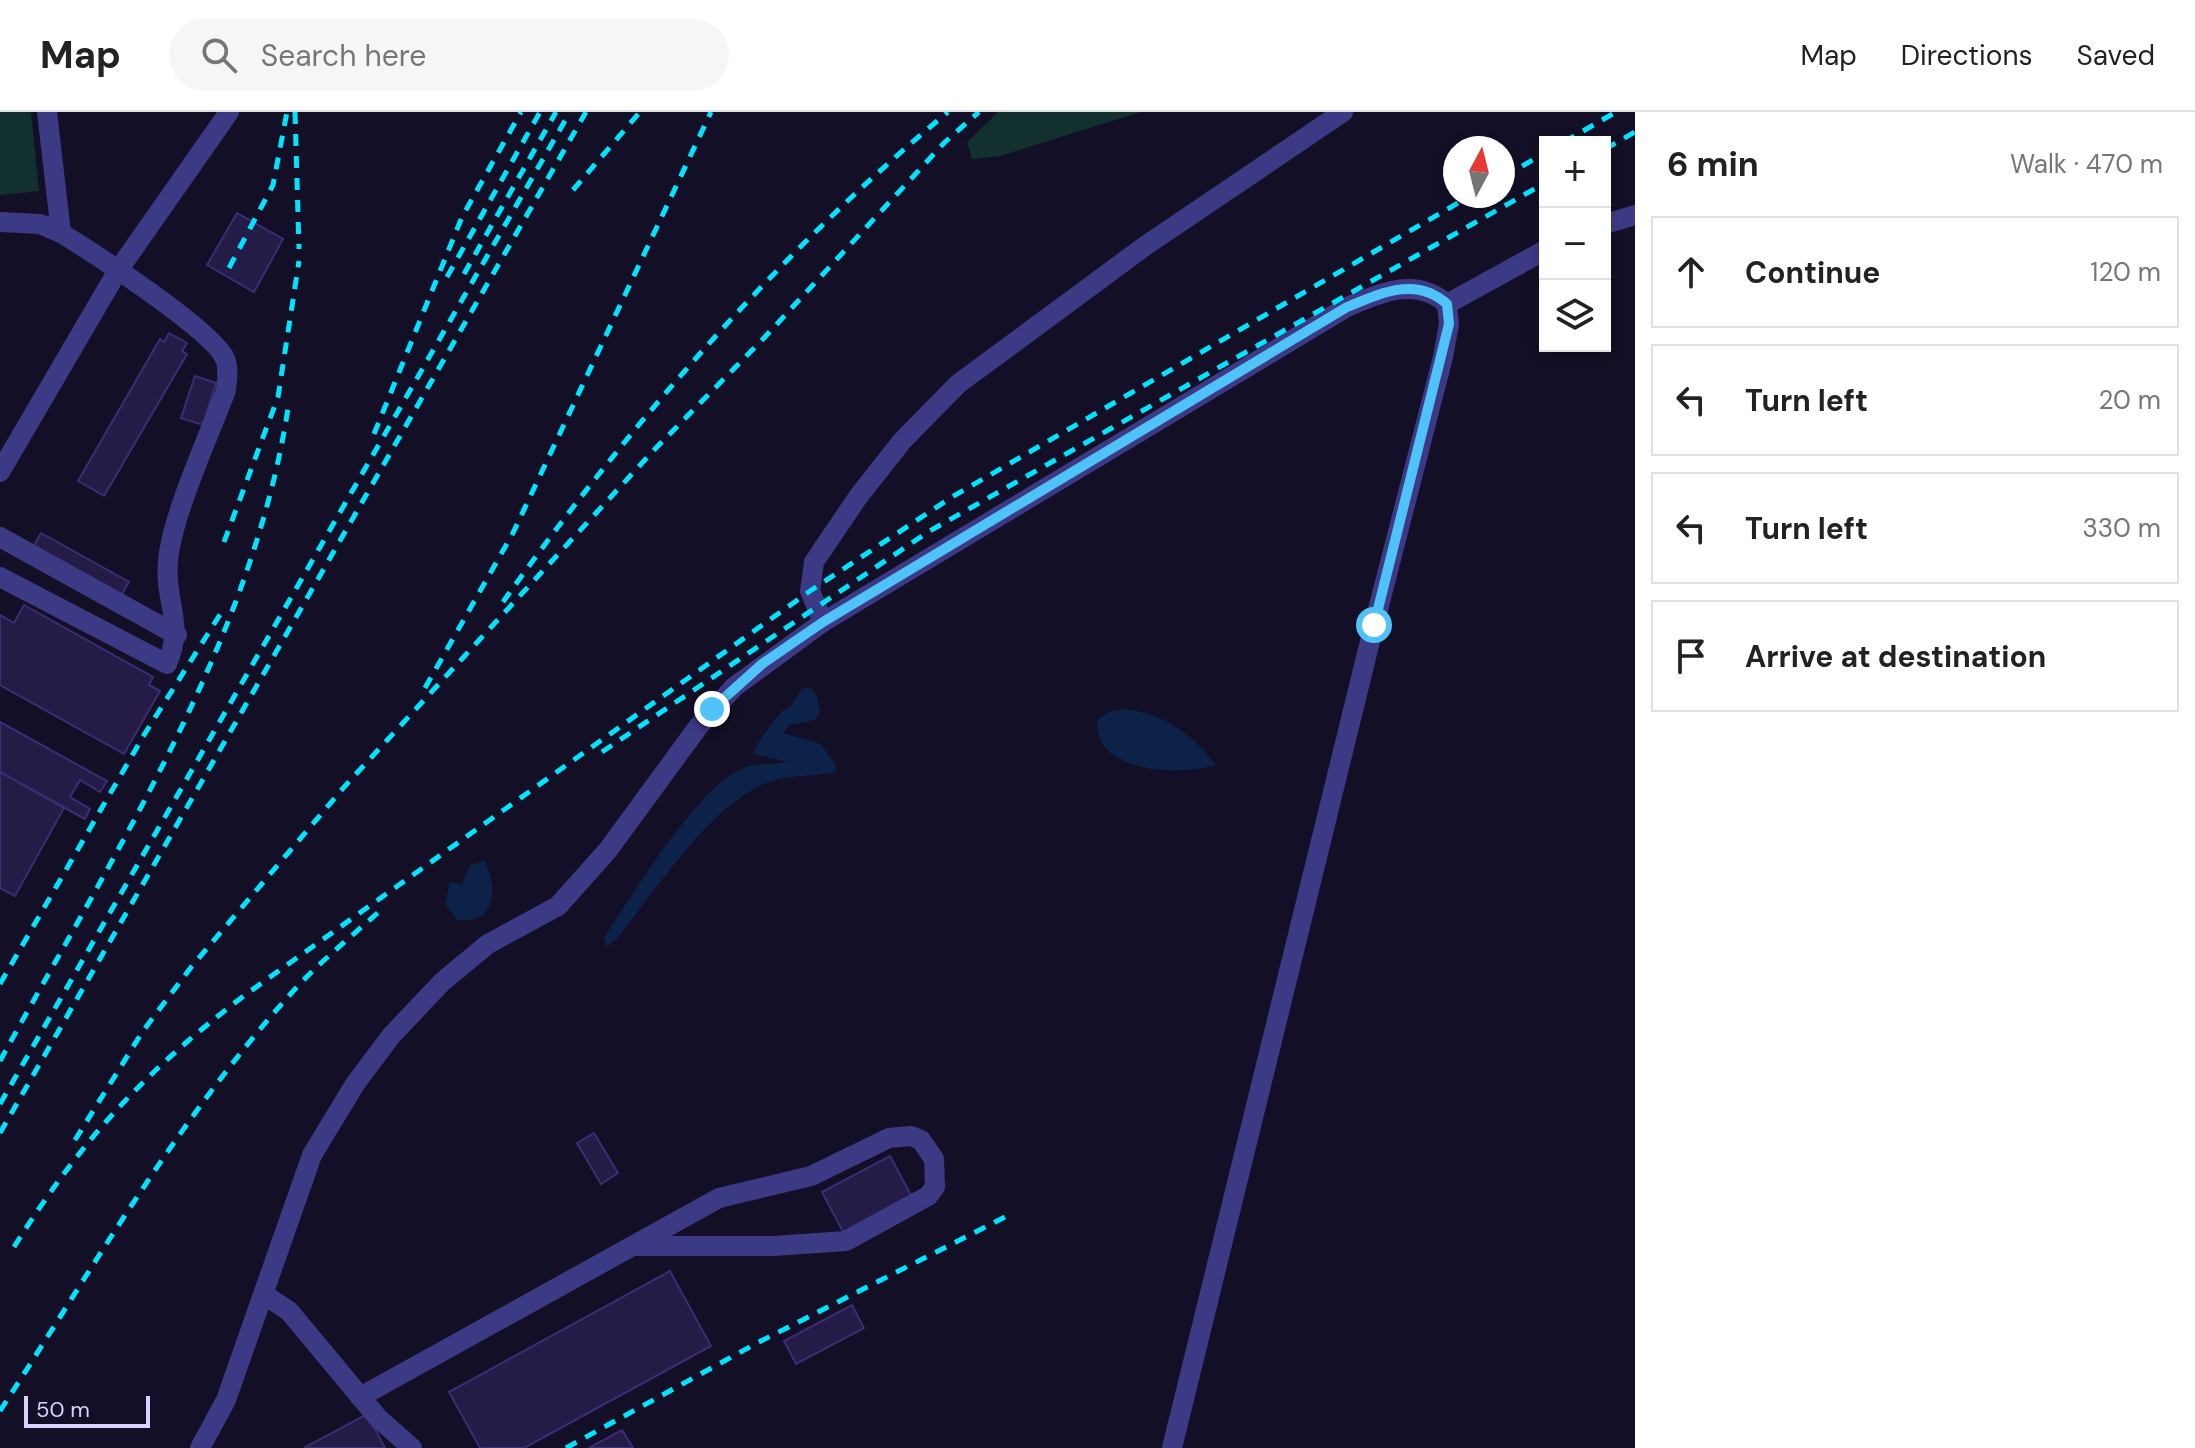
<!DOCTYPE html>
<meta charset="utf-8">
<style>
:root{--surface:#fff;--page:#f6f6f6;--text:#222;--muted:#767676;--line:#e0e0e0}
body{margin:0;font-family:"DM Sans",sans-serif;background:var(--page);color:var(--text)}
.controls{position:absolute;right:24px;top:24px;display:grid;overflow:hidden;border-radius:0px;box-shadow:0 4px 12px #0003}
.controls button{width:72px;height:72px;display:grid;place-items:center;padding:0;border:0;border-bottom:2px solid var(--line);background:var(--surface);color:var(--text);font:40px sans-serif}
.compass{position:absolute;left:1443px;top:24px;width:72px;height:72px;border-radius:50%;background:var(--surface);box-shadow:0 4px 12px #0003;rotate:7deg}
.scale{position:absolute;left:24px;bottom:20px;width:126px;box-sizing:border-box;padding-left:8px;border:4px solid #d9d4ff;border-top:0;font-size:22px;line-height:28px;white-space:nowrap;color:#d9d4ff;-webkit-text-stroke:6px #130f26;paint-order:stroke}
.stop{position:absolute;width:24px;height:24px;margin:-18px;border:6px solid #4fc3f7;border-radius:50%;background:#fff}
.stop.end{background:#4fc3f7;border-color:#fff;box-shadow:0 2px 8px #0008}
.list{margin:0;padding:0;list-style:none}
h2{display:flex;justify-content:space-between;align-items:center;height:104px;margin:0;padding:0 32px;font-size:34px}
h2 small{font-size:26px;font-weight:400;color:var(--muted)}
.list li{display:grid;grid-template-columns:52px 1fr auto;gap:24px;align-items:center;box-sizing:border-box;height:112px;margin:0 16px 16px;padding:0 16px;border:2px solid var(--line);border-radius:0px}
.list b{display:block;font-size:30px;white-space:nowrap}
.list em{font-size:26px;font-style:normal;color:var(--muted)}
.icon{flex:none;width:44px;height:44px;fill:none;stroke:currentColor;stroke-width:2;stroke-linecap:round;stroke-linejoin:round}
.map{position:relative;flex:none;width:1635px;height:1336px;overflow:hidden}
header{display:flex;align-items:center;gap:48px;box-sizing:border-box;height:112px;padding:0 40px;background:var(--surface);border-bottom:2px solid var(--line)}
header strong{font-size:38px}
nav{display:flex;gap:44px;margin-inline-start:auto;font-size:28px}
.search{width:560px;height:72px;background:var(--page);display:flex;align-items:center;gap:20px;box-sizing:border-box;padding:0 28px;border-radius:44px;color:var(--muted);font-size:30px}
main{display:flex}
aside{flex:1;background:var(--surface)}
.map>svg:first-child{display:block}
</style>
<header>
<strong>Map</strong>
<div class="search"><svg class="icon" aria-label="search" viewBox="0 0 24 24"><circle cx="10" cy="10" r="6"/><path d="M15 15l6 6"/></svg>Search here</div>
<nav><a>Map</a><a>Directions</a><a>Saved</a></nav>
</header>
<main>
<div class="map">
<svg width="1635" height="1336" viewBox="0 0 1635 1336">
<rect width="100%" height="100%" fill="#130f26"/>
<g fill="#12302f">
<polygon points="0,0 31,0 39,79 0,83"/>
<polygon points="998,0 1141,0 1000,44 972,47 967,30"/>
</g>
<g fill="#0c2248">
<path d="M802 576H811L817 585 820 599 815 608 790 613 783 621 821 632 835 652 836 660C814 664 790 663 769 670 712 690 654 781 616 828L606 835 604 826C630 786 701 670 744 656 757 651 774 652 787 650L753 642C757 630 781 596 792 593Z"/>
<path d="M1125 597C1166 602 1191 622 1216 653 1180 664 1094 662 1097 608L1109 600Z"/>
<path d="M485 749C498 777 496 813 457 808L445 792 450 770 462 772 470 753Z"/>
</g>
<g fill="#241b47" stroke="#3b2d73" stroke-width="2">
<polygon points="237,101 283,127 254,180 207,153"/>
<polygon points="169,221 187,231 182,239 187,242 104,384 78,369 160,227 164,230"/>
<polygon points="195,264 216,271 203,313 181,306"/>
<polygon points="41,421 129,470 121,484 33,435"/>
<polygon points="24,493 153,565 149,573 160,579 124,642 0,573 0,503 14,511"/>
<polygon points="0,610 107,669 100,680 80,668 70,685 90,697 85,707 0,660"/>
<polygon points="0,660 64,696 15,784 0,776"/>
<polygon points="594,1021 618,1061 601,1072 577,1031"/>
<polygon points="890,1044 911,1083 843,1120 822,1080"/>
<polygon points="670,1159 711,1234 524,1336 480,1336 449,1280"/>
<polygon points="852,1193 864,1216 796,1252 784,1229"/>
<polygon points="367,1302 385,1336 304,1336"/>
<polygon points="622,1318 633,1336 589,1336"/>
</g>
<g fill="none" stroke-linecap="round" stroke-linejoin="round">
<g stroke="#3d3a85" stroke-width="20">
<polyline points="0,110 40,112 61,121"/>
<polyline points="1605,112 1635,103"/>
<polyline points="1447,192 1545,138"/>
<polyline points="0,360 117,160 229,0"/>
<polyline points="0,425 177,523"/>
<path d="M0 465 167 552C185 510 164 490 168 449 172 403 209 324 226 278 227 268 229 256 225 247 214 219 92 140 61 121L47 0"/>
<polyline points="823,510 810,479 814,450 858,385 902,329 958,272 1145,134 1343,0"/>
<polyline points="266,1184 289,1199 378,1306 412,1336"/>
<polyline points="360,1285 719,1086 811,1064 889,1026 911,1024 921,1028 934,1047 935,1075 928,1084 846,1129 774,1134 638,1134"/>
<path d="M200 1336 226 1288 312 1043 355 972 391 924 442 870 488 832 558 794 608 738 698 615 734 575 823 510 1347 195C1381 181 1416 164 1447 192L1449 212 1443 245 1374 513 1172 1336"/>
</g>
<g stroke="#00e5ff" stroke-width="5" stroke-dasharray="12 10" stroke-linecap="butt">
<polyline points="295,0 299,137"/>
<polyline points="1564,30 1616,0"/>
<polyline points="1605,37 1635,20"/>
<polyline points="1503,65 1545,41"/>
<polyline points="573,78 640,0"/>
<polyline points="229,156 273,73 287,0"/>
<polyline points="464,162 556,0"/>
<polyline points="447,165 540,0"/>
<polyline points="374,322 462,105 521,0"/>
<polyline points="224,430 278,285 299,149"/>
<path d="M503 490C627 315 782 137 948 0"/>
<polyline points="425,576 513,421 711,0"/>
<polyline points="602,640 928,420 1545,71"/>
<polyline points="0,872 144,623 221,501"/>
<path d="M0 949C113 742 254 528 289 290"/>
<polyline points="0,992 570,0"/>
<polyline points="0,1021 586,0"/>
<polyline points="75,1028 143,919 192,854 345,674 654,338 764,226 945,30 979,0"/>
<path d="M14 1135C81 1028 145 959 245 883L810 479 952 385 1470 84"/>
<path d="M0 1299C93 1156 180 1003 296 876 322 848 352 824 381 798"/>
<polyline points="566,1336 757,1231 1007,1104"/>
</g>
</g>
<g fill="none" stroke-linecap="round" stroke-linejoin="round">
<path stroke="#4fc3f7" stroke-width="10" d="M712 597 762 552 823 510 1347 195C1381 181 1416 164 1447 192L1449 212 1374 513"/>
</g>
</svg>
<div class="controls">
<button>+</button>
<button>−</button>
<button><svg class="icon" aria-label="layers" viewBox="0 0 24 24"><path d="M12 4l9 5-9 5-9-5zM3 14l9 5 9-5"/></svg></button>
</div>
<svg class="compass" viewBox="-18 -18 36 36"><path d="M0-13l5 13h-10z" fill="#e53935"/><path d="M0 13l5-13h-10z" fill="#767676"/></svg>
<div class="scale">50 m</div>
<div class="stop" style="left:1374px;top:513px"></div>
<div class="stop end" style="left:712px;top:597px"></div>
</div>
<aside>
<h2>6 min<small>Walk · 470 m</small></h2>
<ul class="list">
<li><svg class="icon" aria-label="ahead" viewBox="0 0 24 24"><path d="M12 20V5M6 11l6-6 6 6"/></svg><div><b>Continue</b></div><em>120 m</em></li>
<li><svg class="icon" aria-label="left" viewBox="0 0 24 24"><path d="M17 20v-9H6M10 6l-5 5 5 5"/></svg><div><b>Turn left</b></div><em>20 m</em></li>
<li><svg class="icon" aria-label="left" viewBox="0 0 24 24"><path d="M17 20v-9H6M10 6l-5 5 5 5"/></svg><div><b>Turn left</b></div><em>330 m</em></li>
<li><svg class="icon" aria-label="arrive" viewBox="0 0 24 24"><path d="M6 21V4h12l-3 4 3 4H6"/></svg><div><b>Arrive at destination</b></div></li>
</ul>
</aside>
</main>
